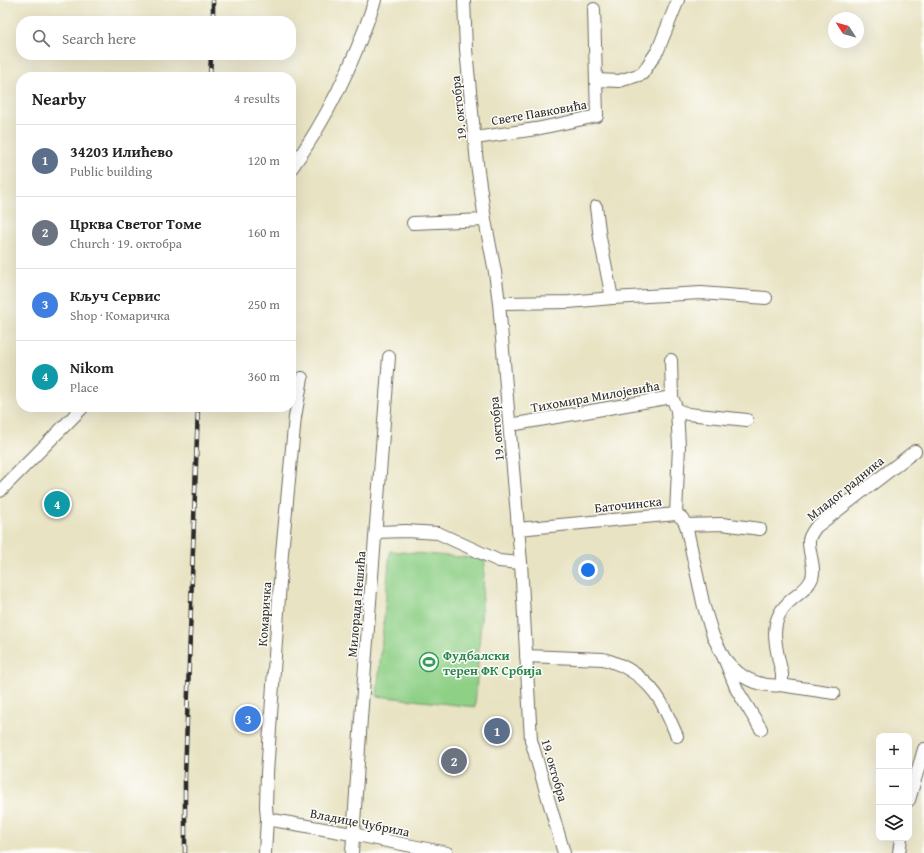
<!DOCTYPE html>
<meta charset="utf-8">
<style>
:root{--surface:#fff;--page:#f6f6f6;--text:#222;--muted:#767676;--line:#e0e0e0;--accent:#d93025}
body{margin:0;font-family:"Gentium Book Plus",serif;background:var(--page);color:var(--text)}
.controls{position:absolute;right:12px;bottom:12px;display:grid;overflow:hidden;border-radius:8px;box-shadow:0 4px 16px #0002}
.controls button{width:36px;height:36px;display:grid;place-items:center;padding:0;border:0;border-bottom:1px solid var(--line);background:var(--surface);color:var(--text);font:20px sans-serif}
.compass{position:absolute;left:828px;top:12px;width:36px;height:36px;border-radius:50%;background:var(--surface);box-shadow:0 4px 16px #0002;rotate:306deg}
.you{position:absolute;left:588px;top:570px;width:14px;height:14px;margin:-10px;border:3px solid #fff;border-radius:50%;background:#1a73e8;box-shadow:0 0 0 6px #1a73e833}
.badge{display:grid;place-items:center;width:26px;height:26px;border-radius:50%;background:var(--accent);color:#fff;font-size:13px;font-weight:700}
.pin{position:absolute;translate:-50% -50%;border:2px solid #fff;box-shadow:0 1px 4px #0006}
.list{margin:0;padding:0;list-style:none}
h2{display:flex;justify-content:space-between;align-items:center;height:52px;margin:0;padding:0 16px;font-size:17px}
h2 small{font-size:13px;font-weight:400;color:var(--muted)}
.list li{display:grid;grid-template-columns:26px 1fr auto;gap:12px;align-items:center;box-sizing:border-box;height:72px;padding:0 16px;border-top:1px solid var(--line)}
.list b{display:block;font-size:15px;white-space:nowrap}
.list p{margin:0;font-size:13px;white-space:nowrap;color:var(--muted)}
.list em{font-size:13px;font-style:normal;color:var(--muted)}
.icon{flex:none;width:22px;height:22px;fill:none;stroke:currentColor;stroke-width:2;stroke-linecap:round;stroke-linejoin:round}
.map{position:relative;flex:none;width:924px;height:853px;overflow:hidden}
.search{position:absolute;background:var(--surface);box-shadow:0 4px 16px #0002;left:16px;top:16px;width:280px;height:44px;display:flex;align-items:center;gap:10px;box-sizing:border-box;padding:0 14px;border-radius:16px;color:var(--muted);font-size:15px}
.panel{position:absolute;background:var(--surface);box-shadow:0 4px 16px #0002;left:16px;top:72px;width:280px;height:340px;border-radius:16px}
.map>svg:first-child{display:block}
</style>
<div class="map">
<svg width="924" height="853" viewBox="0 0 924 853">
<rect width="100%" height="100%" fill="#fdfcf7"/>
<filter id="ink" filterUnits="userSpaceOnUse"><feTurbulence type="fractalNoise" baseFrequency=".025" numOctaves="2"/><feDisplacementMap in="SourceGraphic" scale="8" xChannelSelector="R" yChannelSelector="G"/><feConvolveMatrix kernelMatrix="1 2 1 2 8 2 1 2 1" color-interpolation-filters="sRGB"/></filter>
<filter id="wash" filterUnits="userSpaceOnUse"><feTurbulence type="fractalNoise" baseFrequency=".012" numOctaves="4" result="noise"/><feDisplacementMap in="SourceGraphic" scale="16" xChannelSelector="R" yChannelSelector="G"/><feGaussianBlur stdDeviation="0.9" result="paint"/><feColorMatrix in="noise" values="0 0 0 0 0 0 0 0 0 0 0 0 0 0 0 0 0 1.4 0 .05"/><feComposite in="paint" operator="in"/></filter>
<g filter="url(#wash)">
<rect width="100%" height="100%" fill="#e8e3c3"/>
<polygon fill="#8fd087" stroke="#5d7e59" points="390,551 485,559 475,707 377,696"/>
</g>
<g filter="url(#ink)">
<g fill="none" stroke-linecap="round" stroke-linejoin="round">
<g stroke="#6d6b60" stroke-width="14">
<g id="minor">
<polyline points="464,0 466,49 477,164 485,220 495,272 499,303 521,563 531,740 564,853"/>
<polyline points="596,80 619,81 642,74 658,50 678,0"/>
<polyline points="475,138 536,129 597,116 594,9"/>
<path d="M291 169C328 118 355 60 375 0"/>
<polyline points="596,207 600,238 612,298"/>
<polyline points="413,223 485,220"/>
<polyline points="499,303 569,302 612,298 701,293 766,298"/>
<polyline points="671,360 672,397"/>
<polyline points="510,425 672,397 677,410 688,414 747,420"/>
<polyline points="0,491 83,407"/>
<polyline points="676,514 679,446 677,410"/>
<polyline points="686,525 704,607 713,636 724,658 737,690 761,729"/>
<polyline points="518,529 676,514 682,518 686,525 722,524 760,529"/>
<polyline points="376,532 406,531 438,533 499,561 521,563"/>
<path d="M526 656 603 659C627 665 648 680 661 702 667 713 672 725 677 736"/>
<path d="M724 658C729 664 734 670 740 674 750 682 768 687 780 685L782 680V674C777 651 767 623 787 604 794 596 807 590 811 580 817 570 808 552 809 540 810 535 813 531 816 527L915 451"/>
<polyline points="780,685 834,693"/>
<polyline points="909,800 924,749"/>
<polyline points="267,819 352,834 447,853"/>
<polyline points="265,853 267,819 266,806 267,773 282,553 295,417 302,378"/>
<polyline points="352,853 361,718 389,357"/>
<polyline points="899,853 901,838"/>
</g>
</g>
<use href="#minor" stroke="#fff" stroke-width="12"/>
<g stroke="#2b2b2b" stroke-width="4.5">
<g id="rail">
<polyline points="213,21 213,0"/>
<polyline points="210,77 211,55"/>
<polyline points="185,853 185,777 198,407"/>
</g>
</g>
<use href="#rail" stroke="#fdfcf7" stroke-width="3" stroke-dasharray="9" stroke-linecap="butt"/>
</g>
</g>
<defs>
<g id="stadium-ring" transform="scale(1)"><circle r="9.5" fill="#fdfcf7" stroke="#2e9e5b" stroke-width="1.5"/><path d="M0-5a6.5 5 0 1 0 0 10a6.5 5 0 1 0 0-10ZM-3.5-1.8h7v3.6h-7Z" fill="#2e9e5b"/></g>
</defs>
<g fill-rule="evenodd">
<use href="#stadium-ring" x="429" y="662"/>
</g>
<g text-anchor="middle" stroke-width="3" stroke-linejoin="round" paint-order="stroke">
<g font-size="13" fill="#2b2b2b" stroke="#fdfcf7">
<text transform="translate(458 108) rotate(-96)" y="5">19. октобра</text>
<text transform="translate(539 112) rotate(-10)" y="5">Свете Павковића</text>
<text transform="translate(595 396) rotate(-10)" y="5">Тихомира Милојевића</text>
<text transform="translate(496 429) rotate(-95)" y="5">19. октобра</text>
<text transform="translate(845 488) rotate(-39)" y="5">Младог радника</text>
<text transform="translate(628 504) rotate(-6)" y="5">Баточинска</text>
<text transform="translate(356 604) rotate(-85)" y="5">Милорада Нешића</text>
<text transform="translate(264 614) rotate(-86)" y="5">Комаричка</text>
<text transform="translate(555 770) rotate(74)" y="5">19. октобра</text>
<text transform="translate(360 822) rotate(11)" y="5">Владице Чубрила</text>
</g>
<g font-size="13" font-weight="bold" fill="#27864d" stroke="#fdfcf7" text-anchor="start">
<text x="443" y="660">Фудбалски<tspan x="443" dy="15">терен ФК Србија</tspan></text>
</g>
</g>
</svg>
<div class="controls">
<button>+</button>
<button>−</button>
<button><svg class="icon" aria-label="layers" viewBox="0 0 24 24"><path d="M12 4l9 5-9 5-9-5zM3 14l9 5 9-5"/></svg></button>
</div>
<svg class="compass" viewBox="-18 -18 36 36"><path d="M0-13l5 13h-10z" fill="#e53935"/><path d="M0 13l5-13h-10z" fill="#767676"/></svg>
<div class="you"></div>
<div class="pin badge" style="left:497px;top:731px;background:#5c6f8a">1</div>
<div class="pin badge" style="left:454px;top:761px;background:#6b7280">2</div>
<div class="pin badge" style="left:248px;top:719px;background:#3f7fe0">3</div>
<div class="pin badge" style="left:57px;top:504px;background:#0f9aa8">4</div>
<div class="search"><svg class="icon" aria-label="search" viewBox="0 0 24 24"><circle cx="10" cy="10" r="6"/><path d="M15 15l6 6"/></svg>Search here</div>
<section class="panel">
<h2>Nearby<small>4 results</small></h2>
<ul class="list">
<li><span class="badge" style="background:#5c6f8a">1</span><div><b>34203 Илићево</b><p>Public building</p></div><em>120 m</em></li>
<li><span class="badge" style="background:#6b7280">2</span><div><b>Црква Светог Томе</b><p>Church · 19. октобра</p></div><em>160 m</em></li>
<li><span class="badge" style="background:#3f7fe0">3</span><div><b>Кључ Сервис</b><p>Shop · Комаричка</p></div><em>250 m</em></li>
<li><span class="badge" style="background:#0f9aa8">4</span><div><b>Nikom</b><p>Place</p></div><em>360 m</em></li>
</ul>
</section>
</div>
